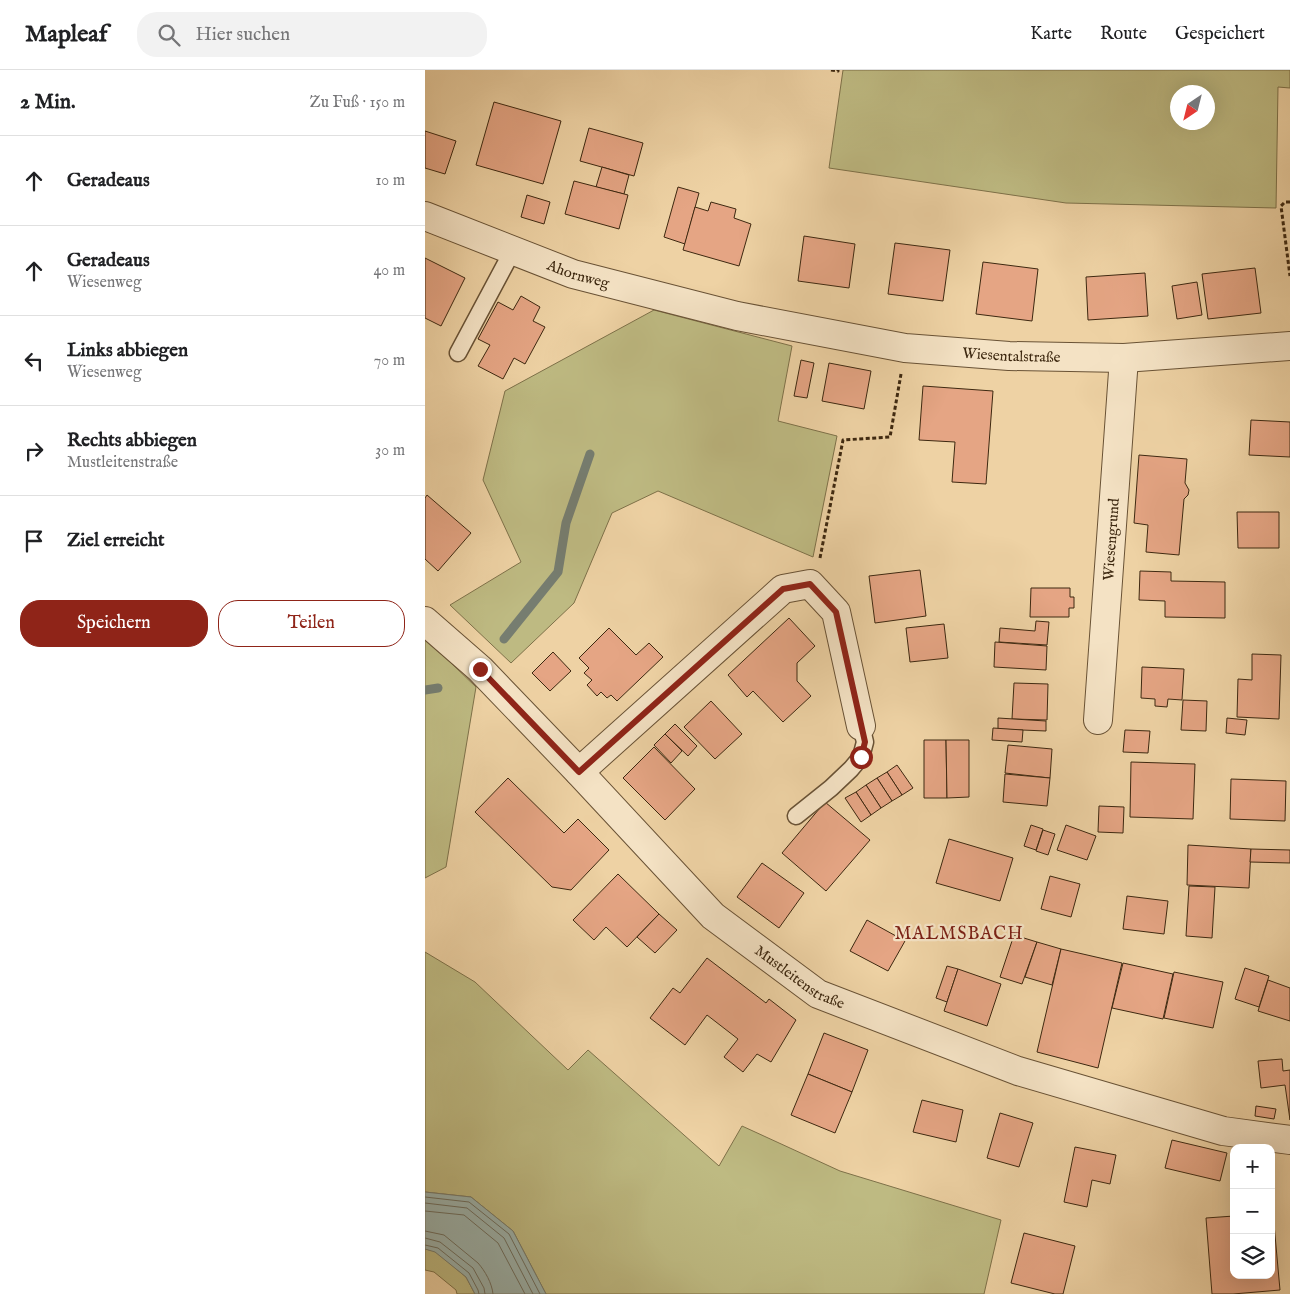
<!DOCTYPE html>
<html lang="de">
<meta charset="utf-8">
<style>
:root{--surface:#fff;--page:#f2f2f2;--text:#202124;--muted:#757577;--line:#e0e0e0;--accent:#8f2418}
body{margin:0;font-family:"IM FELL English",serif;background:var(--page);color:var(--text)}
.controls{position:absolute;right:15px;bottom:15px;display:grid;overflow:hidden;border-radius:10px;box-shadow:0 5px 20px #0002}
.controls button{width:45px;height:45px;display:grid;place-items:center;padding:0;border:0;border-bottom:1px solid var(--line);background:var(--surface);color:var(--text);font:25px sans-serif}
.compass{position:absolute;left:745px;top:15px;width:45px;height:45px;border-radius:50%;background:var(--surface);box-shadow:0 5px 20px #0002;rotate:215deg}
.stop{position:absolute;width:15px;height:15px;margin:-11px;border:4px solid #8f2418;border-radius:50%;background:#fff}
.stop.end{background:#8f2418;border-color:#fff;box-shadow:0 1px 5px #0008}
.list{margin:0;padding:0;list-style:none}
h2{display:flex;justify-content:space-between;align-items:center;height:65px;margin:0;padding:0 20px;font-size:21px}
h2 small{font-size:16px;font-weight:400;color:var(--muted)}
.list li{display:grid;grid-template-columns:32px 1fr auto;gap:15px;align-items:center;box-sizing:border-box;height:90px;padding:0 20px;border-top:1px solid var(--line)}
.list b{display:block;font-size:19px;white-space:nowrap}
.list p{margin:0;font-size:16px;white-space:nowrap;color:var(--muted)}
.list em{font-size:16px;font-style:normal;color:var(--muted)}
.actions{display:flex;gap:10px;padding:15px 20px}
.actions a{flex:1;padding:11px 0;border:1px solid var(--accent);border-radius:20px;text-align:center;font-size:18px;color:var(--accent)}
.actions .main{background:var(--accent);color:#fff}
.icon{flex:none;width:28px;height:28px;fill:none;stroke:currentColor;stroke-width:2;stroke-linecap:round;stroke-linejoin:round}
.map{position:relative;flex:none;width:865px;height:1224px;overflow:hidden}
header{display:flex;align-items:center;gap:30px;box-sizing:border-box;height:70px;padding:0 25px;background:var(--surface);border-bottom:1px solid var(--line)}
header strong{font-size:24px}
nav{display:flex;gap:28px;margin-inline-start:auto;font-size:18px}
.search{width:350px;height:45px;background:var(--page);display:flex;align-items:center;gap:12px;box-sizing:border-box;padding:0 18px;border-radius:20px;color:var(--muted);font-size:19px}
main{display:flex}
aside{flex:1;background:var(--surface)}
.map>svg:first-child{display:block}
</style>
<header>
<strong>Mapleaf</strong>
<div class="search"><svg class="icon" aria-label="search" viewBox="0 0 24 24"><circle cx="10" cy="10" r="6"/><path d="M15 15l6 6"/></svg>Hier suchen</div>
<nav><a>Karte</a><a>Route</a><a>Gespeichert</a></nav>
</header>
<main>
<aside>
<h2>2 Min.<small>Zu Fuß · 150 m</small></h2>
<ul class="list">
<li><svg class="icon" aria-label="ahead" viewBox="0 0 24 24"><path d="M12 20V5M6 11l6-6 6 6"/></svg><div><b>Geradeaus</b></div><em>10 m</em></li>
<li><svg class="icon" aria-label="ahead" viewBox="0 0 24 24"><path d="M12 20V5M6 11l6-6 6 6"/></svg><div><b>Geradeaus</b><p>Wiesenweg</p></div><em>40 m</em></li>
<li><svg class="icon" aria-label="left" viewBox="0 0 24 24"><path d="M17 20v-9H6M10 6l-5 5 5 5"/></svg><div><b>Links abbiegen</b><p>Wiesenweg</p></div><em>70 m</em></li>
<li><svg class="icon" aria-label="right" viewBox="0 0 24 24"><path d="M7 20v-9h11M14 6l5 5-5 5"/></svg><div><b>Rechts abbiegen</b><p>Mustleitenstraße</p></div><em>30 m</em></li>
<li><svg class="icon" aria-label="arrive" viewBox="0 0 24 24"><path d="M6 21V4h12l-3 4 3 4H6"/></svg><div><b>Ziel erreicht</b></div></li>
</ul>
<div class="actions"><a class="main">Speichern</a><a>Teilen</a></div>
</aside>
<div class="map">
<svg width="865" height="1224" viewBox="0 0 865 1224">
<rect width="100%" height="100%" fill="#eed2a4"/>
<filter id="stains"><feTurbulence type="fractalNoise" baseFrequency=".004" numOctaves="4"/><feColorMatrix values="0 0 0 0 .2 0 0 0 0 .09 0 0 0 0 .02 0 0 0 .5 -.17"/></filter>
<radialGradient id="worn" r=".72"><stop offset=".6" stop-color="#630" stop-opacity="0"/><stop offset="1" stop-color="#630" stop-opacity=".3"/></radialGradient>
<g fill="#beba82" stroke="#7e7149" fill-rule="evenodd">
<path d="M418 0H865V18L853 17 851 138 641 133 404 98ZM782 22V52H752V22Z"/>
<polygon points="229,240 367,276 353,351 412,366 388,487 233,421 187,443 149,533 86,593 25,535 96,492 58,410 80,321"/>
<polygon points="0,568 51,617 21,797 0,808"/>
<polygon points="0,882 50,912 143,1000 163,980 294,1096 317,1056 415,1101 576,1150 559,1224 121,1224 88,1161 46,1127 0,1122"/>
<polygon points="0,1179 10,1181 41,1207 50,1224 32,1224 31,1220 9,1202 0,1200"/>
</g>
<polygon fill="#9cb5b0" stroke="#767d70" points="0,1122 46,1127 88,1161 121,1224 50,1224 41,1207 10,1182 0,1179"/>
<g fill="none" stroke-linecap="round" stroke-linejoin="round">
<g stroke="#6c6e60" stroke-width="1">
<polyline points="0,1127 44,1132 84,1164 115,1224"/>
<polyline points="0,1133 42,1138 79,1168 108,1224"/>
<polyline points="0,1141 39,1145 73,1173 100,1224"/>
<path d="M0 1161 19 1165 53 1193C60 1201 67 1213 68 1224"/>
<polyline points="0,1168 15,1172 48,1198 59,1218 60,1224"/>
<polyline points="0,1175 13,1178 44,1203 53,1220 54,1224"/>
</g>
<g stroke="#767d70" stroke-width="9">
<polyline points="79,569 133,502 141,453 165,384"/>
<polyline points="0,620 13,618"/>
</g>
</g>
<g fill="#e5a584" stroke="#3d2810">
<polygon points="69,32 136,51 118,114 51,95"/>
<polygon points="164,58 218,73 209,106 155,91"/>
<polygon points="0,61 31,71 20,104 0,98"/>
<polygon points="177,97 204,105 199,124 171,117"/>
<polygon points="149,111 203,125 194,159 140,144"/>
<polygon points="253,117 274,123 260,174 239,167"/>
<polygon points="102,125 125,132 119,154 96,147"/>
<polygon points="286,132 311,139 309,148 326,154 314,196 258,180 270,137 283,141"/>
<polygon points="379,166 430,174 424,218 373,211"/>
<polygon points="470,173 525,180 518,231 463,224"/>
<polygon points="0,188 40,208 16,256 0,248"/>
<polygon points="558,192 613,199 607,251 551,244"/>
<polygon points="830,198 836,243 783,249 777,204"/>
<polygon points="720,203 723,246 663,250 661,207"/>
<polygon points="772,212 777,245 752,249 747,216"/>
<polygon points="96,226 115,237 108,251 120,257 100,294 89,288 78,309 53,296 65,275 53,269 73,232 88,240"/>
<polygon points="376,290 389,293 382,328 369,326"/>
<polygon points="404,293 446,301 439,339 397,331"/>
<polygon points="498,316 568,321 561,414 527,412 530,372 494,370"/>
<polygon points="826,350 865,352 865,387 824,385"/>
<polygon points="714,385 762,389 760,413 764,420 763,425 759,429 754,485 721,482 723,455 709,453"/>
<polygon points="2,425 46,463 13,501 0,489 0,428"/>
<polygon points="812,442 854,442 854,478 813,478"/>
<polygon points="495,500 501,546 450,553 444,506"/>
<polygon points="715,501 746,502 746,511 800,512 800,548 740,547 740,531 714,530"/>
<polygon points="606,518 645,518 645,527 649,527 649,538 644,538 644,547 605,547"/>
<polygon points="364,548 390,576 372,593 372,611 386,626 358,652 328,621 322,627 303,605"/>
<polygon points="611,551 624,552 622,575 574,572 575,558 610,561"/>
<polygon points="519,554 523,588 485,592 481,558"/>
<polygon points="184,558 211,585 224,573 238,587 192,631 186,625 182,628 176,622 172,626 162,615 167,610 159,603 164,598 154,588"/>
<polygon points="570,572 622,576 621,600 569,597"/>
<polygon points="128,582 146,601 125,621 107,603"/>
<polygon points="827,584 856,585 854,649 812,647 813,609 827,610"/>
<polygon points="717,597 759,599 757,630 743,629 742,637 730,636 730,629 716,628"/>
<polygon points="589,613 623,614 622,650 587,649"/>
<polygon points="758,630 782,631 781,661 756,660"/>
<polygon points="286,631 317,664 290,689 259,657"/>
<polygon points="573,648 621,651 621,661 573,659"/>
<polygon points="802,648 822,650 820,665 801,663"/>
<polygon points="250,654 272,676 263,686 240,664"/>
<polygon points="568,658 598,660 597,672 567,670"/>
<polygon points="700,660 725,661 723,683 698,682"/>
<polygon points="240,664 257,681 246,693 229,675"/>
<polygon points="499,670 521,670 522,728 499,728"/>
<polygon points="521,670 544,670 544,727 522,728"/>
<polygon points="583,675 627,679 625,708 580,703"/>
<polygon points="229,677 270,719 240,750 198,708"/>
<polygon points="706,692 770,694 768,749 705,747"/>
<polygon points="472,695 488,718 477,725 462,702"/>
<polygon points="462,702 477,725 467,731 452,708"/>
<polygon points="580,704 625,708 622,736 578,732"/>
<polygon points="83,708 139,763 153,749 184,780 146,820 127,817 50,742"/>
<polygon points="452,708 467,731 456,738 441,715"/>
<polygon points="806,709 861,711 860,751 805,749"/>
<polygon points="441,715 456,738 446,745 431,722"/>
<polygon points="431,722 446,745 436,752 420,728"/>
<polygon points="400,732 445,770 401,821 357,783"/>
<polygon points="674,736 699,737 698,763 673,762"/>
<polygon points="606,755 618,759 611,780 599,776"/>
<polygon points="641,755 671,766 662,790 632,780"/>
<polygon points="618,760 630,764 623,785 611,781"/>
<polygon points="524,769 588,788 575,831 511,813"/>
<polygon points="763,775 826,779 824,818 762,815"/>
<polygon points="826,779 865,780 865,793 825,792"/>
<polygon points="337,793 379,823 354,858 312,827"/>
<polygon points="193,804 234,844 202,877 181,857 169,870 148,850"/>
<polygon points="625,806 655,814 646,847 616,839"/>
<polygon points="764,816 790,817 787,868 761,866"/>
<polygon points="702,826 743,831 739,864 698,859"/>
<polygon points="234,844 252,860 230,883 212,867"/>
<polygon points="442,850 480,871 463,901 425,881"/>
<polygon points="589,865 612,872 597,914 575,907"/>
<polygon points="612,872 636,879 627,915 600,907"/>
<polygon points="636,879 697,893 673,998 612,982"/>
<polygon points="282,888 341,933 344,929 371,950 346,992 332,984 318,1002 299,987 313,969 282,945 260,975 225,948 248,918 255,923"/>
<polygon points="698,893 748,904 738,949 687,938"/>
<polygon points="522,896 533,899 522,932 511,928"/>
<polygon points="820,898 844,906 834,937 810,929"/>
<polygon points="533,899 576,914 562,956 519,941"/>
<polygon points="749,902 798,912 788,958 739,948"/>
<polygon points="843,910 865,918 865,951 833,941"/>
<polygon points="399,963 443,980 427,1022 383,1004"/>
<polygon points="857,989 858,1001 865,1000 865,1050 860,1015 836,1018 833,991"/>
<polygon points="383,1004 427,1022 410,1063 366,1045"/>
<polygon points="497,1030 538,1040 531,1072 488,1062"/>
<polygon points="831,1036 851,1039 849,1049 830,1046"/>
<polygon points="575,1043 608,1053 594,1097 562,1088"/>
<polygon points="747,1070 802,1083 795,1111 740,1098"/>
<polygon points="650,1077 691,1085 685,1114 667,1110 662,1137 639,1132"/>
<polygon points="846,1143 848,1143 855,1220 808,1224 787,1224 781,1148 809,1146 809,1205 846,1205"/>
<polygon points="599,1163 650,1176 638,1224 630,1224 586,1213"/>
</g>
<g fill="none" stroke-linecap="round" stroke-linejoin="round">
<g stroke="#695235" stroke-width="19">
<g id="service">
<polyline points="33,283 88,180"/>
<polyline points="371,746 406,718 426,699 436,687 440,672 436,656"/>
</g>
</g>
<g stroke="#695235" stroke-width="30">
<g id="minor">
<path id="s1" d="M0 146 148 204 312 246 480 278 584 286 699 288 865 276"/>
<path id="s2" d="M0 551 55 599 154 702 288 846 393 924 593 1001 798 1061 865 1070"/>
<path id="s3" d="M673 650 699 288"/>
<polyline points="154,702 358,519 385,514 411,542 436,656"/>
</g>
</g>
<g stroke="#3d2810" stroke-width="3" stroke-dasharray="4 2.5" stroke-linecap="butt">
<polyline points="406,0 413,1 413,0"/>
<polyline points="865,132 860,132 856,136 865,206"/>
<polyline points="395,488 418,370 465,367 476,304"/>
</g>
<use href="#service" stroke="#f4e2c4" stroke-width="16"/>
<use href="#minor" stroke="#f4e2c4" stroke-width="28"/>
</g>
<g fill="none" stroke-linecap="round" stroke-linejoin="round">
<polyline stroke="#8f2418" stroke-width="6" points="55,599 154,702 358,519 385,514 411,542 440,672 436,687"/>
</g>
<g text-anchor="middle" stroke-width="4.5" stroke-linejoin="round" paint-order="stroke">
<g font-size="15" fill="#3d2810" stroke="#f4e2c4">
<text dy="5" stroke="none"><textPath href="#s1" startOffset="164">Ahornweg</textPath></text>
<text dy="5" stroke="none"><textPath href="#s1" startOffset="606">Wiesentalstraße</textPath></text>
<text dy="5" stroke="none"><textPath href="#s3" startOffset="181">Wiesengrund</textPath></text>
<text dy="5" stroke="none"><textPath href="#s2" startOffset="519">Mustleitenstraße</textPath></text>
</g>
<g font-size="18" letter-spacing="1" fill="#7a1f14" stroke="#f4e2c4">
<text x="534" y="869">MALMSBACH</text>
</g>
</g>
<rect width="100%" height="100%" filter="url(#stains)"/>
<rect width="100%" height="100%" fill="url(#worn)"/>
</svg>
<div class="controls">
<button>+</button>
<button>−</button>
<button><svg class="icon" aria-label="layers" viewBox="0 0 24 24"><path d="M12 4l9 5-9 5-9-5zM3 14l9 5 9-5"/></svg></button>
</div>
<svg class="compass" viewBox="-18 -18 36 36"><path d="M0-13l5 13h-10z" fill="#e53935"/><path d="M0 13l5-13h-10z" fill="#757577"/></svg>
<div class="stop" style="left:436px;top:687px"></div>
<div class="stop end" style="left:55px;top:599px"></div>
</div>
</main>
